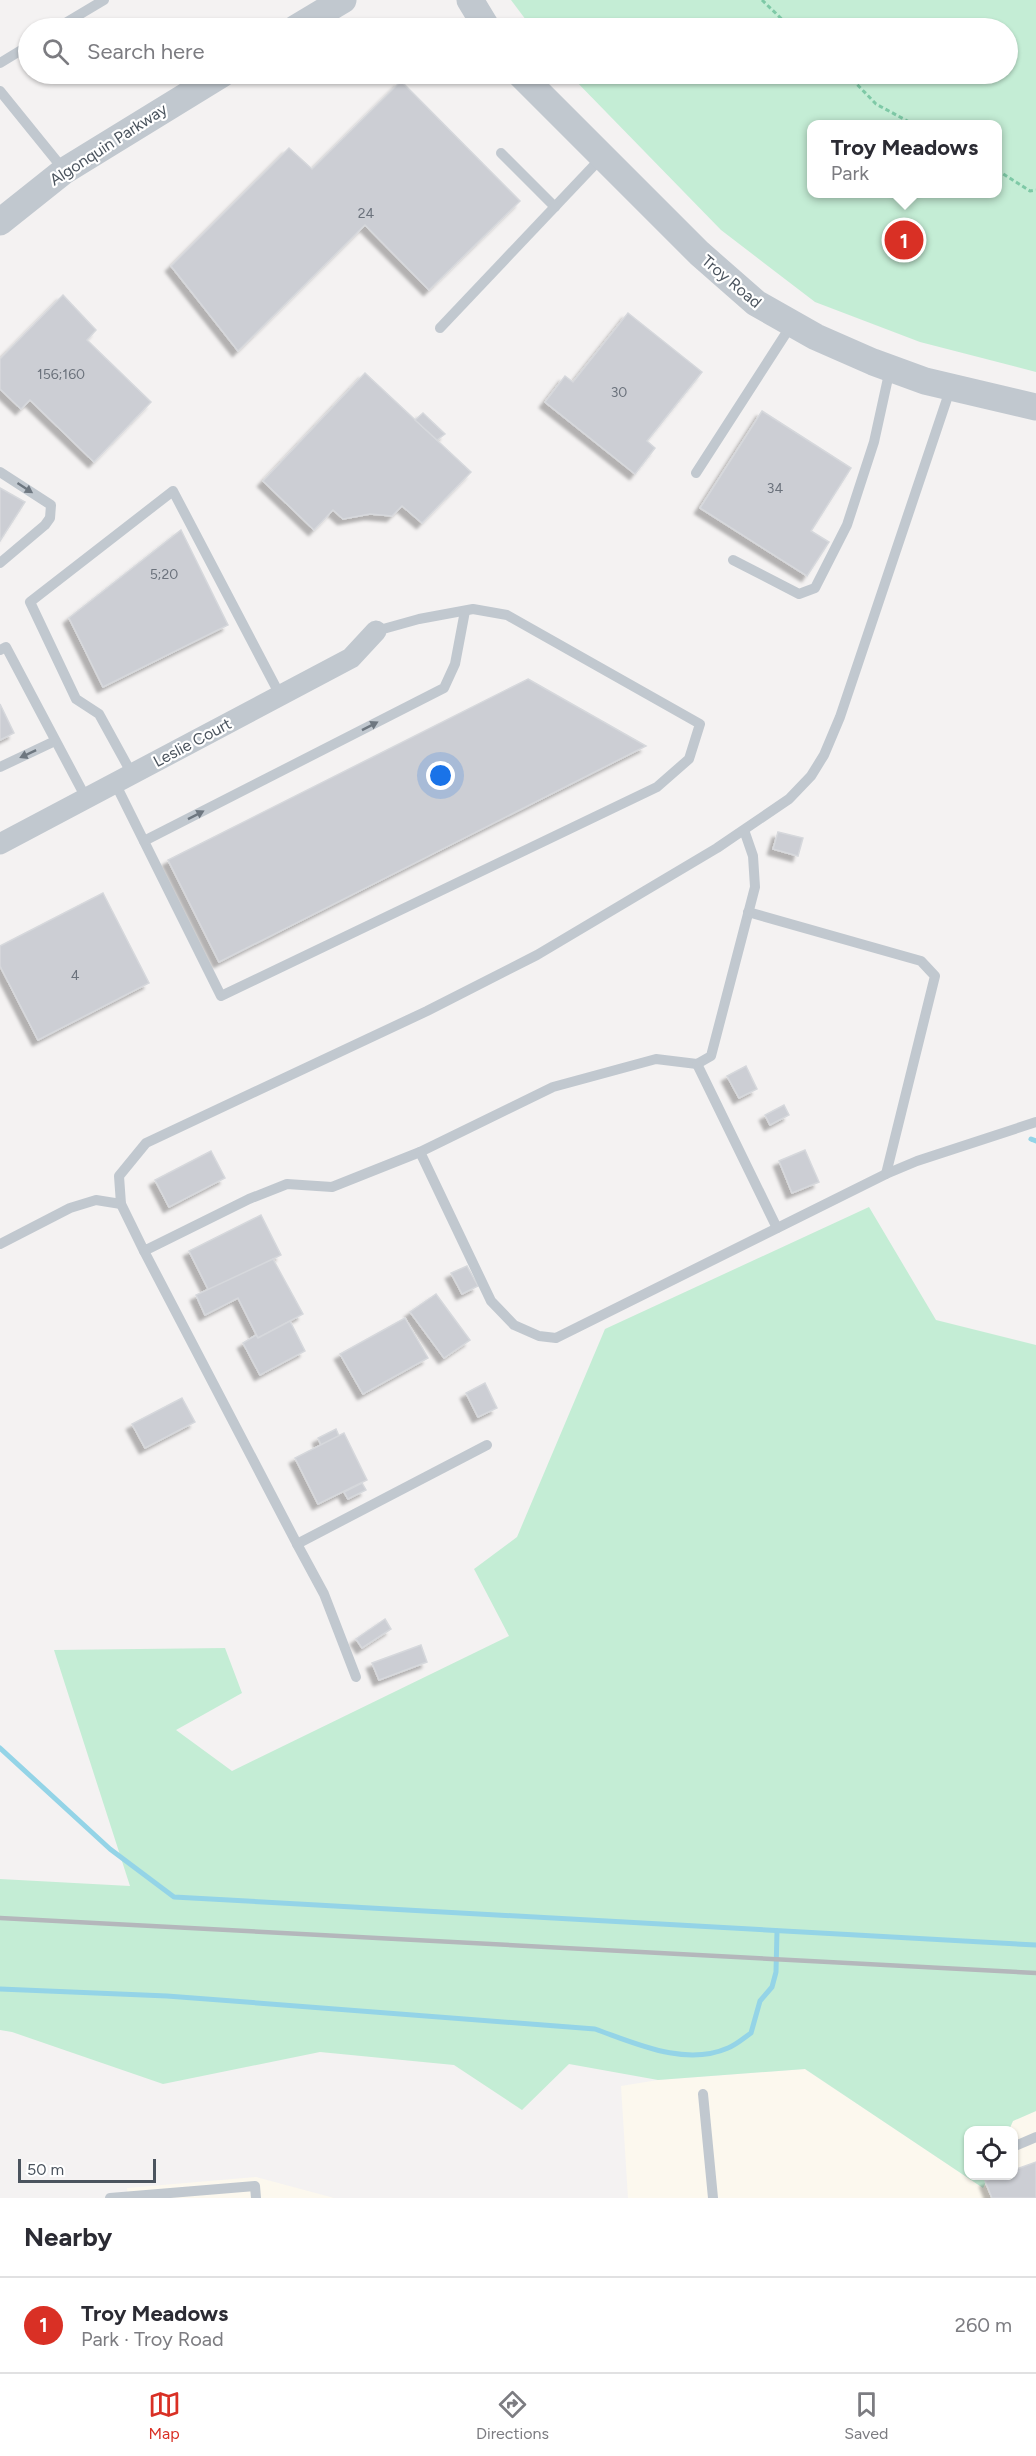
<!DOCTYPE html>
<meta charset="utf-8">
<style>
:root{--surface:#fff;--page:#f7f7f7;--text:#2b2b33;--muted:#7c7c81;--line:#e1e1e2;--accent:#d93025}
body{margin:0;font-family:Figtree,sans-serif;background:var(--page);color:var(--text)}
.controls{position:absolute;right:18px;bottom:18px;display:grid;overflow:hidden;border-radius:12px;box-shadow:0 2px 4px #0004}
.controls button{width:54px;height:54px;display:grid;place-items:center;padding:0;border:0;border-bottom:2px solid var(--line);background:var(--surface);color:var(--text);font:30px sans-serif}
.scale{position:absolute;left:18px;bottom:15px;width:138px;box-sizing:border-box;padding-left:6px;border:3px solid #4b545e;border-top:0;font-size:16px;line-height:21px;white-space:nowrap;color:#4b545e;-webkit-text-stroke:4px #fff;paint-order:stroke}
.you{position:absolute;left:441px;top:776px;width:21px;height:21px;margin:-15px;border:4px solid #fff;border-radius:50%;background:#1a73e8;box-shadow:0 0 0 9px #1a73e833}
.badge{display:grid;place-items:center;width:39px;height:39px;border-radius:50%;background:var(--accent);color:#fff;font-size:20px;font-weight:700}
.pin{position:absolute;translate:-50% -50%;border:3px solid #fff;box-shadow:0 2px 6px #0006}
.popup{position:absolute;left:807px;top:120px;width:195px;height:78px;box-sizing:border-box;display:grid;place-content:center;border-radius:12px;background:var(--surface);filter:drop-shadow(0 2px 4px #0005);font-size:20px;white-space:nowrap;color:var(--muted)}
.popup b{font-size:22px;color:var(--text)}
.popup::after{content:'';position:absolute;left:50%;top:100%;margin-left:-12px;border:12px solid transparent;border-top-color:var(--surface)}
.list{margin:0;padding:0;list-style:none}
h2{display:flex;justify-content:space-between;align-items:center;height:78px;margin:0;padding:0 24px;font-size:26px}
h2 small{font-size:20px;font-weight:400;color:var(--muted)}
.list li{display:grid;grid-template-columns:39px 1fr auto;gap:18px;align-items:center;box-sizing:border-box;height:96px;padding:0 24px;border-top:2px solid var(--line)}
.list b{display:block;font-size:22px;white-space:nowrap}
.list p{margin:0;font-size:20px;white-space:nowrap;color:var(--muted)}
.list em{font-size:20px;font-style:normal;color:var(--muted)}
.icon{flex:none;width:33px;height:33px;fill:none;stroke:currentColor;stroke-width:2;stroke-linecap:round;stroke-linejoin:round}
.map{position:relative;flex:none;width:1036px;height:2198px;overflow:hidden}
.search{position:absolute;background:var(--surface);box-shadow:0 2px 4px #0004;left:18px;right:18px;top:18px;height:66px;display:flex;align-items:center;gap:15px;box-sizing:border-box;padding:0 21px;border-radius:33px;color:var(--muted);font-size:22px}
.sheet{height:174px;background:var(--surface)}
nav{display:flex;justify-content:space-around;align-items:center;box-sizing:border-box;height:84px;border-top:2px solid var(--line);background:var(--surface);font-size:16px;color:var(--muted)}
nav a{display:grid;justify-items:center;gap:3px}
nav .on{color:var(--accent)}
.map>svg:first-child{display:block}
</style>
<div class="map">
<svg width="1036" height="2198" viewBox="0 0 1036 2198">
<defs>
<filter id="shadow"><feDropShadow dx="-5.5" dy="5.5" stdDeviation="1.5" flood-color="#0004"/></filter>
</defs>
<rect width="100%" height="100%" fill="#f4f2f2"/>
<g fill="#fcf8ee">
<polygon points="805,2069 983,2188 989,2176 1014,2176 1014,2130 1009,2130 1013,2121 1036,2111 1036,2198 628,2198 621,2086 658,2080"/>
<polygon points="256,2177 334,2198 128,2198 127,2188"/>
</g>
<g fill="#c4edd5" fill-rule="evenodd">
<path d="M511 0H1036V372L920 342 815 302 721 230 569 74H1008V28H532ZM811 124H997V194H811Z"/>
<polygon points="869,1207 936,1320 1036,1345 1036,2111 1013,2121 1009,2130 968,2130 968,2176 989,2176 983,2188 805,2069 658,2080 569,2064 522,2110 454,2065 320,2052 163,2084 12,2032 0,2030 0,1879 130,1886 54,1650 225,1648 242,1693 176,1730 232,1771 509,1636 474,1569 517,1537 605,1329"/>
</g>
<g fill="none" stroke-linecap="round" stroke-linejoin="round">
<g stroke="#94d4e7" stroke-width="5">
<polyline points="1031,1139 1036,1141"/>
<polyline points="0,1748 110,1849 174,1897 1036,1945"/>
<path d="M0 1989 167 1996 595 2029C635 2043 685 2067 728 2048 736 2045 744 2038 751 2033L760 2001 772 1987 776 1972 777 1931"/>
</g>
</g>
<g fill="#ccced4" stroke="#d6d8dc" stroke-width="1.5" filter="url(#shadow)">
<polygon points="401,81 520,201 429,290 365,225 238,351 171,266 289,148 312,169"/>
<polygon points="63,295 96,330 87,340 151,402 94,462 30,400 21,409 0,389 0,359"/>
<polygon points="628,313 702,372 647,441 655,448 635,474 545,402 565,376 573,382"/>
<polygon points="365,373 471,472 422,523 402,506 392,516 370,514 343,519 333,510 314,530 263,481"/>
<polygon points="762,411 851,468 811,531 829,542 807,576 700,508"/>
<polygon points="423,413 445,434 437,440 415,420"/>
<polygon points="0,488 25,502 0,541"/>
<polygon points="181,530 228,625 103,687 69,618"/>
<polygon points="528,679 646,746 219,962 168,860"/>
<polygon points="0,704 14,733 0,740"/>
<polygon points="778,832 803,838 798,856 773,849"/>
<polygon points="103,893 149,983 38,1040 0,966 0,946"/>
<polygon points="746,1066 757,1089 739,1098 727,1076"/>
<polygon points="784,1105 789,1115 770,1125 765,1115"/>
<polygon points="805,1150 819,1182 792,1193 779,1161"/>
<polygon points="211,1151 225,1178 169,1207 155,1180"/>
<polygon points="261,1215 281,1255 209,1291 189,1251"/>
<polygon points="273,1259 303,1314 258,1338 238,1298 205,1315 196,1295"/>
<polygon points="467,1266 478,1286 462,1294 451,1273"/>
<polygon points="436,1294 470,1340 444,1358 410,1312"/>
<polygon points="405,1318 428,1358 363,1394 340,1354"/>
<polygon points="290,1321 305,1351 260,1375 243,1343 256,1335 258,1338"/>
<polygon points="485,1383 497,1408 478,1417 466,1393"/>
<polygon points="182,1398 195,1422 145,1448 132,1424"/>
<polygon points="336,1429 339,1436 321,1445 318,1438"/>
<polygon points="344,1433 367,1480 318,1504 295,1458"/>
<polygon points="362,1483 366,1490 348,1499 344,1492"/>
<polygon points="385,1619 391,1629 362,1648 356,1639"/>
<polygon points="421,1645 427,1662 379,1680 372,1663"/>
<polygon points="1036,2162 1036,2198 992,2198 985,2181 1000,2176 1014,2176 1014,2170"/>
</g>
<g fill="none" stroke-linecap="round" stroke-linejoin="round">
<g stroke="#7ec9a6" stroke-width="3" stroke-dasharray="4.5 3" stroke-linecap="butt">
<polyline points="762,0 791,28"/>
<polyline points="847,74 876,104 913,124"/>
<polyline points="997,170 1030,191 1036,190"/>
</g>
<g stroke="#c1c8cf" stroke-width="10">
<polyline points="57,28 104,0"/>
<polyline points="0,63 28,46"/>
<polyline points="0,91 64,170"/>
<polyline points="501,153 555,207"/>
<polyline points="440,328 602,157"/>
<polyline points="0,472 51,505 50,518 45,525 0,563"/>
<polyline points="696,473 792,324"/>
<polyline points="733,560 799,594 815,588 847,525 874,442 890,369"/>
<polyline points="0,650 6,647 86,798"/>
<polyline points="0,767 55,741"/>
<polyline points="132,774 99,714 76,699 30,602 173,491 280,695"/>
<polyline points="115,783 221,996 657,787 689,759 700,724 507,615 473,609 419,619 376,631"/>
<polyline points="744,830 753,856 755,887 711,1056 697,1064 656,1059 553,1087 420,1152 332,1187 287,1184 249,1199 144,1251 121,1204 119,1176 146,1143 427,1011 537,955 717,848 789,799 811,776 824,755 840,717 951,387"/>
<polyline points="144,841 444,688 455,664 465,611"/>
<polyline points="748,912 921,961 935,976 886,1174"/>
<polyline points="697,1064 777,1228"/>
<polyline points="420,1152 491,1301 514,1325 539,1336 556,1338 886,1174 917,1161 1036,1122"/>
<polyline points="0,1244 70,1208 96,1200 121,1204"/>
<polyline points="144,1251 297,1544 487,1445"/>
<polyline points="297,1544 324,1594 356,1677"/>
<polyline points="703,2094 713,2198"/>
<polyline points="1015,2146 1036,2137"/>
<polyline points="110,2198 255,2186 256,2198"/>
</g>
<polyline stroke="#c1c8cf" stroke-width="21" points="0,844 351,658 376,631"/>
<g stroke="#c1c8cf" stroke-width="27">
<polyline points="470,0 487,28"/>
<polyline points="296,28 343,0"/>
<polyline points="520,74 699,253 756,303 816,337 873,362 925,381 1036,407"/>
<polyline points="0,222 64,171 222,74"/>
</g>
<polyline stroke="#b4b7bb" stroke-width="4.5" points="0,1918 1036,1973"/>
</g>
<defs><path id="oneway-solid" d="M-6-.8H1V-3.2L6.5 0L1 3.2V.8H-6Z" transform="scale(1.5)"/></defs>
<g fill="#6e7780">
<use href="#oneway-solid" transform="translate(25 488) rotate(33)"/>
<use href="#oneway-solid" transform="translate(370 726) rotate(-27)"/>
<use href="#oneway-solid" transform="translate(28 754) rotate(155)"/>
<use href="#oneway-solid" transform="translate(196 815) rotate(-27)"/>
</g>
<g text-anchor="middle" stroke-width="4.5" stroke-linejoin="round" paint-order="stroke">
<g font-size="14" fill="#6b727c">
<text x="366" y="218">24</text>
<text x="61" y="379">156;160</text>
<text x="619" y="397">30</text>
<text x="775" y="493">34</text>
<text x="164" y="579">5;20</text>
<text x="75" y="980">4</text>
</g>
<g font-size="16" fill="#4b545e" stroke="#fff">
<text transform="translate(108 144) rotate(-33)" y="6">Algonquin Parkway</text>
<text transform="translate(732 281) rotate(40)" y="6">Troy Road</text>
<text transform="translate(192 742) rotate(-28)" y="6">Leslie Court</text>
</g>
</g>
</svg>
<div class="controls">
<button><svg class="icon" aria-label="locate" viewBox="0 0 24 24"><circle cx="12" cy="12" r="6"/><path d="M12 2v4M12 18v4M2 12h4M18 12h4"/></svg></button>
</div>
<div class="scale">50 m</div>
<div class="you"></div>
<div class="pin badge" style="left:904px;top:240px">1</div>
<div class="popup"><b>Troy Meadows</b>Park</div>
<div class="search"><svg class="icon" aria-label="search" viewBox="0 0 24 24"><circle cx="10" cy="10" r="6"/><path d="M15 15l6 6"/></svg>Search here</div>
</div>
<section class="sheet">
<h2>Nearby<small></small></h2>
<ul class="list">
<li><span class="badge">1</span><div><b>Troy Meadows</b><p>Park · Troy Road</p></div><em>260 m</em></li>
</ul>
</section>
<nav>
<a class="on"><svg class="icon" aria-label="map" viewBox="0 0 24 24"><path d="M3 6l6-2 6 2 6-2v14l-6 2-6-2-6 2zM9 4v14M15 6v14"/></svg>Map</a>
<a><svg class="icon" aria-label="directions" viewBox="0 0 24 24"><path d="M12 3l9 9-9 9-9-9zM9 14v-3h6M13 9l2 2-2 2"/></svg>Directions</a>
<a><svg class="icon" aria-label="saved" viewBox="0 0 24 24"><path d="M7 4h10v16l-5-4-5 4z"/></svg>Saved</a>
</nav>
